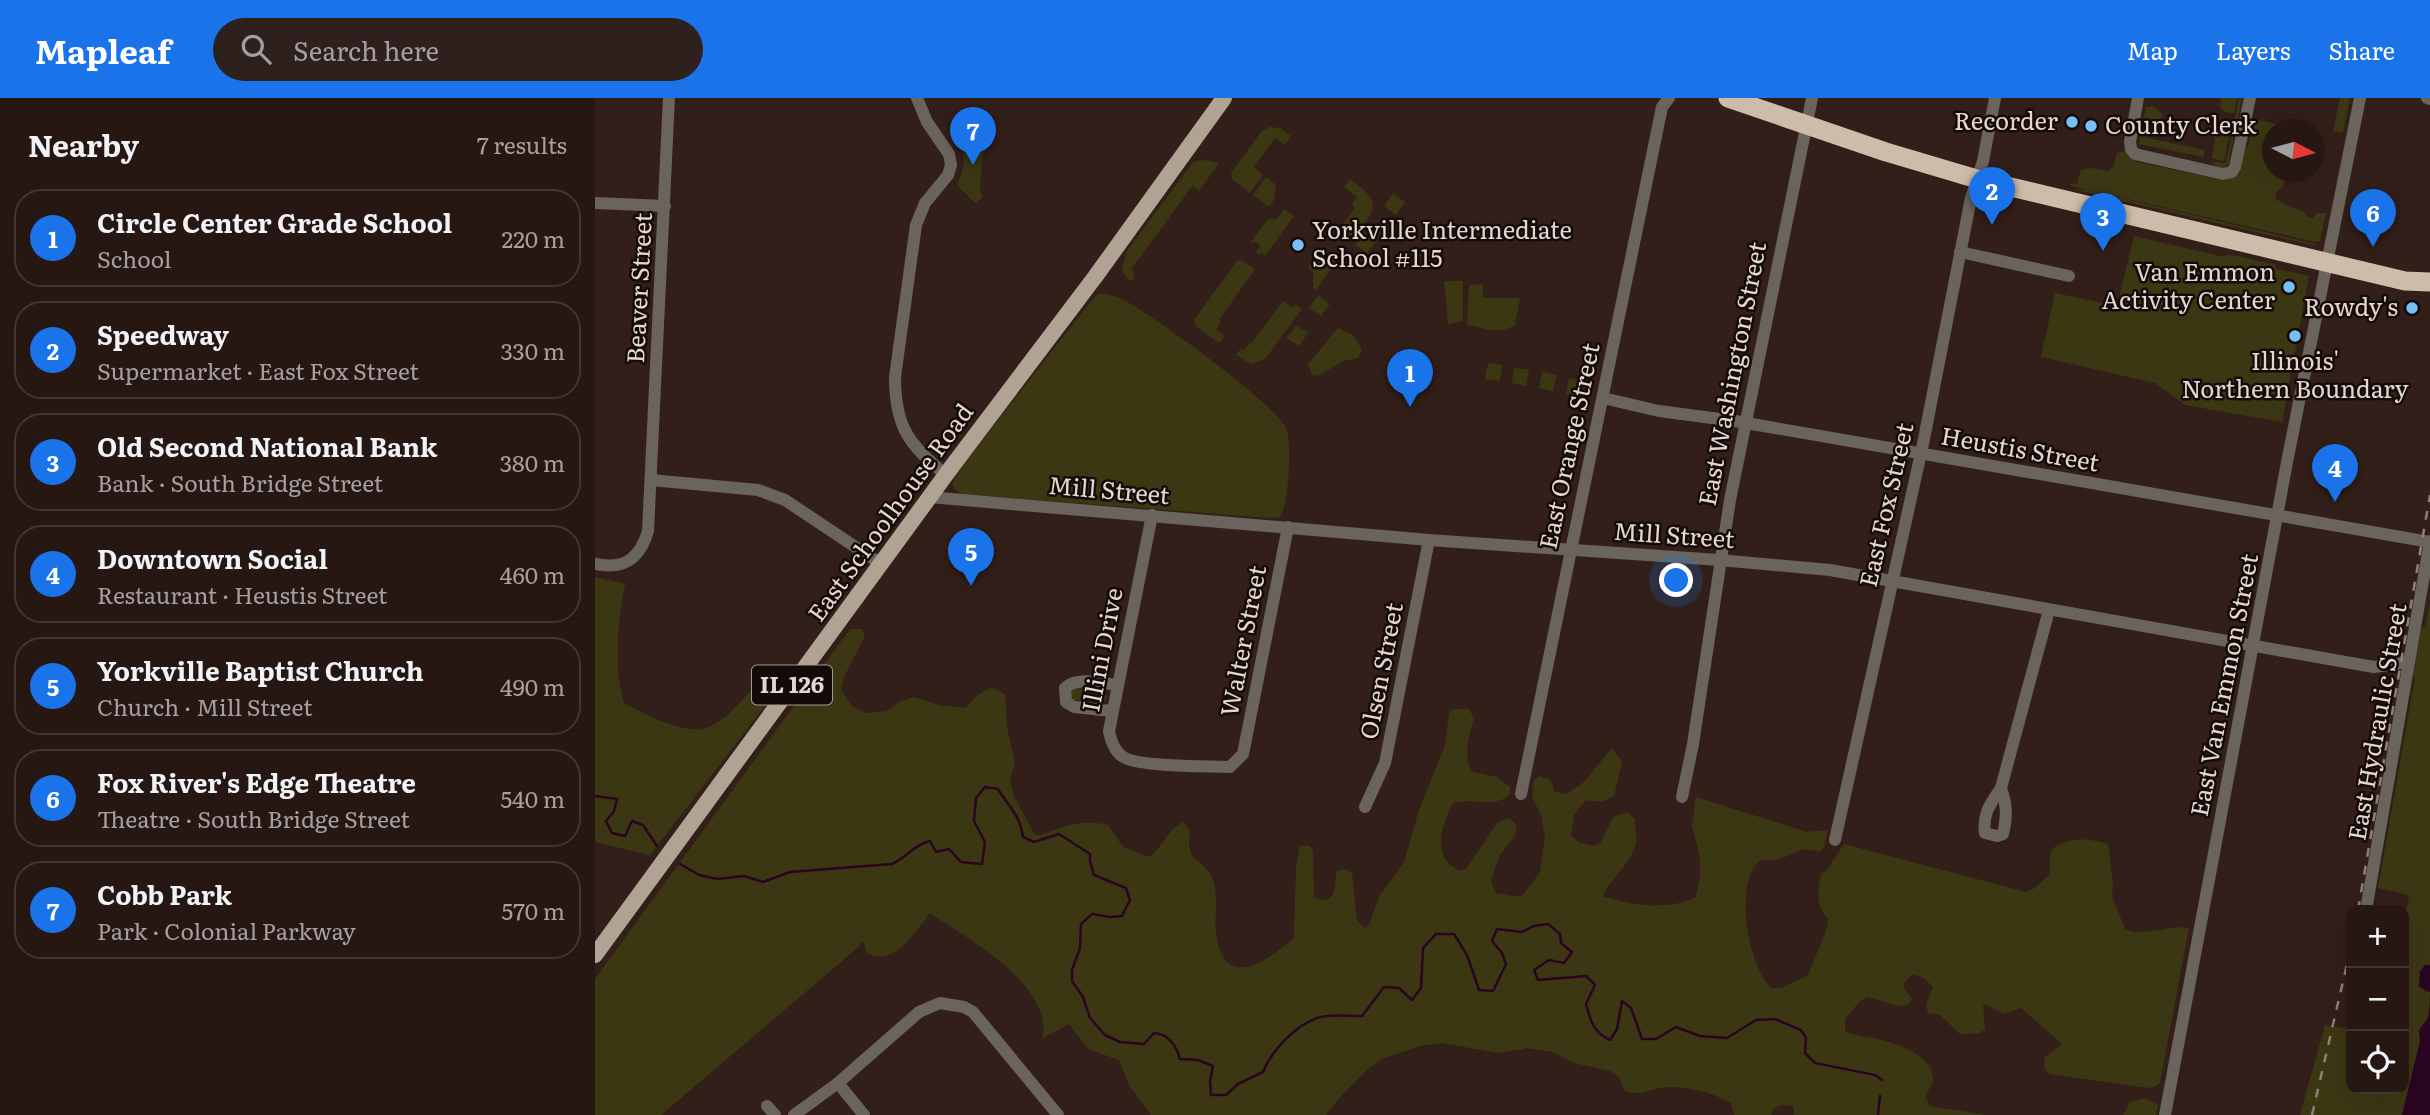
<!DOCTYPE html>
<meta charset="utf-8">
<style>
:root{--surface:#261713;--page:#2e201c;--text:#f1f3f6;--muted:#a49fa0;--line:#423633;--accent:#1a73e8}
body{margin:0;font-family:Literata,serif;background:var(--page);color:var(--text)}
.controls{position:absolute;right:21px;bottom:21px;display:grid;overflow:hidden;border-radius:14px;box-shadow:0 7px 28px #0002}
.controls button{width:63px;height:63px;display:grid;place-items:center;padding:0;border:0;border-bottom:2px solid var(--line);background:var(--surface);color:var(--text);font:35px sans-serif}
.compass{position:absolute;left:1667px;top:21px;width:63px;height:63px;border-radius:50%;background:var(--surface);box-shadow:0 7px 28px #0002;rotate:96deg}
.you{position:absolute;left:1082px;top:483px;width:24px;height:24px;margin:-18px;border:5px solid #fff;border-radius:50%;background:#1a73e8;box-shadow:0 0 0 10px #1a73e833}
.badge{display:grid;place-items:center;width:46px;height:46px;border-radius:50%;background:var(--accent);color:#fff;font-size:23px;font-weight:700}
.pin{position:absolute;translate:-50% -58px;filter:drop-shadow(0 2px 4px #0008)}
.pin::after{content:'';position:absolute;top:37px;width:24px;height:21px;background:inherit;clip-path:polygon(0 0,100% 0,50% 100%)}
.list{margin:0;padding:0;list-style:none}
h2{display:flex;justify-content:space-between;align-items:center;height:91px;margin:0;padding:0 28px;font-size:30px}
h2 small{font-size:23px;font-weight:400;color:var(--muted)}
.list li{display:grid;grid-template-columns:46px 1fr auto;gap:21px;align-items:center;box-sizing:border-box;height:98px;margin:0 14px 14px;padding:0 14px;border:2px solid var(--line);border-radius:28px}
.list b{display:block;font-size:26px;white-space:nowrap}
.list p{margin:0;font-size:23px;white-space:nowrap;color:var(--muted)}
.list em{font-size:23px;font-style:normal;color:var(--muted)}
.icon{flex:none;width:38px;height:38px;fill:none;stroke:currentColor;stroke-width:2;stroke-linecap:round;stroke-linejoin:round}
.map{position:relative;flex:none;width:1835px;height:1017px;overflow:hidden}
header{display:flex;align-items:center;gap:42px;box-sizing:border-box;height:98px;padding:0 35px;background:var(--accent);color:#fff}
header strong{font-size:33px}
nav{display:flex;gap:38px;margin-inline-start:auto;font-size:24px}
.search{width:490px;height:63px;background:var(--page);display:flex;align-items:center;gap:18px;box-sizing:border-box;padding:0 24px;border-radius:38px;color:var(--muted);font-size:26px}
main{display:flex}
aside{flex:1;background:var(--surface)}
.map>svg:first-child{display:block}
</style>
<header>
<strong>Mapleaf</strong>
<div class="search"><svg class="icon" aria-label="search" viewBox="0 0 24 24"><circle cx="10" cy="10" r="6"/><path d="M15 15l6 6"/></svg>Search here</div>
<nav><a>Map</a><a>Layers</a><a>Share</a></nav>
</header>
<main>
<aside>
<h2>Nearby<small>7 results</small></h2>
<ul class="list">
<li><span class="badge">1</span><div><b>Circle Center Grade School</b><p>School</p></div><em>220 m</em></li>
<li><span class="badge">2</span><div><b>Speedway</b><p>Supermarket · East Fox Street</p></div><em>330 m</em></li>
<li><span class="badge">3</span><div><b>Old Second National Bank</b><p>Bank · South Bridge Street</p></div><em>380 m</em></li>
<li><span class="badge">4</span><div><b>Downtown Social</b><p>Restaurant · Heustis Street</p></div><em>460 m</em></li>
<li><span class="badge">5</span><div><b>Yorkville Baptist Church</b><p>Church · Mill Street</p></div><em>490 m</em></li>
<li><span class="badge">6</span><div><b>Fox River's Edge Theatre</b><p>Theatre · South Bridge Street</p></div><em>540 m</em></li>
<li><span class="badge">7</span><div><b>Cobb Park</b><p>Park · Colonial Parkway</p></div><em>570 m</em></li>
</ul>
</aside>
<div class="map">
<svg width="1835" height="1017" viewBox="0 0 1835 1017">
<rect width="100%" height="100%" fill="#331f19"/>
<g fill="#3c3713">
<polygon points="1626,0 1642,0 1639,15 1630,14 1625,9"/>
<polygon points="1644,0 1647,0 1633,67 1630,70 1618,67 1616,63 1631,65"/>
<polygon points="1745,0 1755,0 1748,35 1738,33"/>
<polygon points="1551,9 1559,9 1567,16 1568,28 1548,24"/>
<path d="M1660 21 1703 31 1678 32V74H1693L1688 88 1680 96 1681 101C1690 106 1699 111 1708 113L1713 119 1718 120 1721 115H1731L1725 143 1720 144 1476 88 1474 85 1482 86 1486 72 1496 70 1514 73 1519 68 1522 55 1531 53 1542 64 1626 82 1649 49H1653Z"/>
<polygon points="1629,24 1634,25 1636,29 1629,63 1617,60 1620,40 1616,39 1619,28"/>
<polygon points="674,29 685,30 696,38 690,47 680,40 659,69 668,77 655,95 637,81 636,75 666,34"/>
<path d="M390 30 393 36 387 59 385 94 388 98 381 106 362 87C368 73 371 63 367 48L372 45 373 31Z"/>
<polygon points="1546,31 1553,40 1610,52 1608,59 1544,46"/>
<polygon points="609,62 624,65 604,93 598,87 537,170 540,181 534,183 527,171 532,153 598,64"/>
<polygon points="671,79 681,87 679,102 674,109 658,97"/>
<path d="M755 81C790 107 781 109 758 141L745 130 760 110 757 106 762 99 749 89Z"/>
<polygon points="1477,91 1492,92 1721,146 1721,148"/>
<polygon points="798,95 810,104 801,117 789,108"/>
<polygon points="689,111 699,118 670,158 666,155 664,157 660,154 665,150 665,147 662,144 655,145 673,121 681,122"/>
<polygon points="769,134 781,143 772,155 760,147"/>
<polygon points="1539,138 1629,159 1633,156 1681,167 1681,171 1714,178 1687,324 1590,307 1560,285 1446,259 1460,195 1522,208"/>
<polygon points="726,151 742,162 721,192 718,190 718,174 714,171 715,166"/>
<polygon points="645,162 660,171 624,222 626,224 621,231 630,238 624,245 600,228 599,222 642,163"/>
<polygon points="849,183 868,183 868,223 853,226"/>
<path d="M888 186V200H925L920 227C901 238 891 229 872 227L874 187Z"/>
<path d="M506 196C514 196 520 198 527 201 555 215 679 305 691 330 697 345 694 407 685 419L675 420 368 396 360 392 357 386 363 373 501 197Z"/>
<polygon points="723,197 735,206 726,218 714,210"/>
<polygon points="688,203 697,210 702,207 707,211 670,261 656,266 641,257 646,250 649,252 654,245 656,246"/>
<polygon points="701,227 713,235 704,248 692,240"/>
<polygon points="743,230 758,237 767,252 763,260 748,263 723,278 717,277 713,266"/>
<polygon points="893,265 907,267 905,283 890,281"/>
<polygon points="919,270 934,272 931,288 917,285"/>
<polygon points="947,274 962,277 958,293 944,290"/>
<polygon points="974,280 989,283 986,299 971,296"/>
<path d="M0 479 30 486C23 525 18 567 29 605 47 615 87 635 107 631 132 626 156 591 172 573L183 575 186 584 184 590 55 757 0 744Z"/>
<polygon points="1835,505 1835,867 1830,867 1829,893 1835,894 1833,920 1826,929 1825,943 1807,1017 1705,1017 1730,927 1750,930 1756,904 1756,991 1809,991 1809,828 1814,797 1783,790 1820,580 1818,577 1826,532 1830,527 1830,531"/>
<path d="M255 531H267L270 538 249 579 246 592 257 608 270 615 291 613 306 603 319 599 344 607 370 610 383 597 396 589 410 596 412 629 420 666 415 681 418 696 439 736 445 737C472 728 485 721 513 727L528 749 554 759C568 749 573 730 589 724L595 733C590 767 605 756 617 779 624 795 619 817 621 834 627 895 672 864 699 840L701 769 705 748H715L718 753 719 799C742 811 739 787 742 773L749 771 757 775 762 822 769 830 774 827 784 799 809 764 824 712 850 647 854 615 856 612 873 610 879 620C874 638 868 658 877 674L902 679 915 689V696C900 711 877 699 858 705 846 727 836 761 865 773L871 771 903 724 913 720C933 730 913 744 906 756 901 765 899 774 896 784L901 795 918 798 928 797 945 774 950 740 946 717 937 699 938 684 944 678 955 681 960 694 972 696 989 684 1017 650 1027 664 1019 698 1007 704 991 702 979 717 976 737 984 745 999 748 1006 744 1018 719 1032 714 1040 721C1040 728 1042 737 1041 744 1037 766 1016 779 1008 798 1036 808 1072 812 1100 800L1105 781V759L1097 728 1101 699 1212 734 1233 732 1229 748 1225 754 1208 751C1190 759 1186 763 1165 762 1138 786 1153 867 1176 890H1186L1213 877 1231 833 1233 821C1221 806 1222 795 1226 776L1232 772 1249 746 1431 794 1440 790 1455 776V758L1458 750C1478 739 1492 740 1513 746L1518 786 1517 798 1530 831C1552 840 1572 826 1594 830L1565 985 1557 990 1546 989 1454 976 1449 969 1450 959 1466 947 1465 944 1426 910 1409 916 1388 905 1390 931 1385 935 1365 936 1345 917 1333 915 1331 907 1338 889C1332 882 1325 876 1316 877L1309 885V890L1317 901 1313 906 1304 908 1273 899 1265 903 1250 921V933C1263 940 1274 938 1287 942 1305 947 1337 958 1338 980 1339 986 1332 993 1330 999L1335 1008 1390 1017H1199L1198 1008 1186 1007 1179 1010 1176 1017H1139L1136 1005C1118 995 1097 989 1075 989 1060 989 1045 999 1030 993L1023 978 1015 973 979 965 958 954 932 950 904 955 846 945 825 948 787 961 773 971 744 1000 731 1017H556L534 987 524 962 493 951 474 926 448 940C448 933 449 925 447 918 432 872 373 841 335 815 320 833 300 870 272 855L268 843 260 852 66 1017H0V881Z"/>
<polygon points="480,590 507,592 512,598 511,601 506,604 479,602 476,600 475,593"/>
<polygon points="1550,1000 1563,1007 1561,1017 1528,1017 1535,1004"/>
</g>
<g fill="#290521">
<polygon points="1830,867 1835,867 1835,894 1824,889 1825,873"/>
<polygon points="1835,908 1835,1017 1807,1017 1825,944 1824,932 1833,920"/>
</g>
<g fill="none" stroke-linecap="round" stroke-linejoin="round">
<g stroke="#290521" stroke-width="2.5">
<polyline points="0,698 22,701 19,713 11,723 17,735 30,738 37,723 48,727 62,748"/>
<path d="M85 766 104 777 123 781 149 778 168 784 195 774 297 766C311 760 320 746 335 743L341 754 354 751 366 764 387 766 390 744 379 723 381 700 390 689 403 691C414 709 425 717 428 739L439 744 464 736 495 756V763L499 777 531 790 535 802 527 818 515 819 497 816 486 826 485 850 477 872V883L488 899 495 920 510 937 525 944 549 946 559 935C574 936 581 947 585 961L603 962 618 968 615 983 616 997H631L643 986 668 974C676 953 700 928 722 920 735 916 753 918 767 918L789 889 804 890 817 902 826 890 828 850 841 836H859L872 857 884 892 898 893 911 866 907 855 897 843 902 831 927 834 939 828 953 826 965 836 966 845 977 854 969 865 954 862 939 872 943 882 991 878 1000 887 991 906C995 922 999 935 1015 942L1022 931 1027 903 1036 910 1047 941H1061L1081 929 1105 938 1132 940 1161 922 1180 921 1206 932 1211 940 1210 955 1220 965 1280 977 1287 982"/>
<polyline points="1283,1017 1285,998"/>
</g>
<g stroke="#6b645c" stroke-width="12">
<path d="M322 0 332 24 354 56 356 67 353 77 330 105 321 127 300 279C300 329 314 347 351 377"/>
<polyline points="1543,0 1535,44 1536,51 1540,56 1628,76 1637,74 1640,69 1655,0"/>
<polyline points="1832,0 1835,1"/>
<polyline points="0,105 70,108"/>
<polyline points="1365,154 1474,178"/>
<polyline points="1008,300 1064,313 1140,323 1835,444"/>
<polyline points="56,382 163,392 190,402 286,466"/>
<polyline points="334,399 834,442 1124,462 1235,472 1767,567 1779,569 1814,564"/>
<path d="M557 417 514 633C516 643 520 655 530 660 549 669 611 668 635 669L648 656 693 429"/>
<path d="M0 466C29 472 45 461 53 433L74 0"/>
<path d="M516 613 479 609 471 604 470 590C482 578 506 585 522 587"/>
<path d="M1406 690C1412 707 1412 719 1408 736L1402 738 1390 735C1387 716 1396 705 1406 690L1454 512"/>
<polyline points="926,696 1067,9 1074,0"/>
<polyline points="1087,699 1098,646 1135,402 1217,0"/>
<polyline points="770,709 790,665 834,442"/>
<polyline points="1240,742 1328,346 1376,100 1388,63 1400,0"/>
<polyline points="1771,812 1835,443"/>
<polyline points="243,985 269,1017"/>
<polyline points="172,1008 180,1017"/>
<polyline points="199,1017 243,985 324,914 345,905 369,909 378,914 463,1017"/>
<polyline points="1570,1017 1693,359 1765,0"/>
</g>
<polyline stroke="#b1a393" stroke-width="16" points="0,857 358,367 500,179 629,0"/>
<polyline stroke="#cdbca9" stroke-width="19" points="1133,0 1291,54 1382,81 1810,183 1835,184"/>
<g stroke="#8f7f79" stroke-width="2.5" stroke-dasharray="9 9" stroke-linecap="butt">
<polyline points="1763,812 1835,397"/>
<polyline points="1717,1017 1756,849"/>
</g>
</g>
<g fill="#78bff7" stroke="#140b09" stroke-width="2.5">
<circle cx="1477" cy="24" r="7"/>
<circle cx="1496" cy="28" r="7"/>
<circle cx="703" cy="147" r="7"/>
<circle cx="1694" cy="189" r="7"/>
<circle cx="1817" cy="210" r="7"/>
<circle cx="1700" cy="238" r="7"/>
</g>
<g text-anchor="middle" stroke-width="5" stroke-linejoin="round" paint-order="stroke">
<rect fill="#140b09" stroke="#a69995" stroke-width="2" x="157" y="567.5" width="80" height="39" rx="5"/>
<g font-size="23" font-weight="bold" fill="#e4d6d1">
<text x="197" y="595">IL 126</text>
</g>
<g font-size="24" fill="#e4d6d1" stroke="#140b09" text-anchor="end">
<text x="1463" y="32">Recorder</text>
<text x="1510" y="36" text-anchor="start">County Clerk</text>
<text x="717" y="141" text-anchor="start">Yorkville Intermediate<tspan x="717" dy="28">School #115</tspan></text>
<text x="1680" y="183">Van Emmon<tspan x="1680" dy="28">Activity Center</tspan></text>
<text x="1803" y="218">Rowdy's</text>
<text x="1700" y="272" text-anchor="middle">Illinois'<tspan x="1700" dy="28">Northern Boundary</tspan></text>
</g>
<g font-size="24" fill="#e4d6d1" stroke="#140b09">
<text transform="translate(45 190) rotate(-87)" y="8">Beaver Street</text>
<text transform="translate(1138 276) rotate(-79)" y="8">East Washington Street</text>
<text transform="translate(975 348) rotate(-78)" y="8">East Orange Street</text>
<text transform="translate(1425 352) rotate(10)" y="8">Heustis Street</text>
<text transform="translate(514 393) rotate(5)" y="8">Mill Street</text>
<text transform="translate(1292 407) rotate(-77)" y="8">East Fox Street</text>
<text transform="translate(296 415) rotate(-54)" y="8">East Schoolhouse Road</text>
<text transform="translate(1079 438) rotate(4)" y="8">Mill Street</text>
<text transform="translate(649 543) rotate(-79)" y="8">Walter Street</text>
<text transform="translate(508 552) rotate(-79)" y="8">Illini Drive</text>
<text transform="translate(787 573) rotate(-79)" y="8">Olsen Street</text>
<text transform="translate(1630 587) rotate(-79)" y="8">East Van Emmon Street</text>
<text transform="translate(1783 624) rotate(-80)" y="8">East Hydraulic Street</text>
</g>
</g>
</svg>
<div class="controls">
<button>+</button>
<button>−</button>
<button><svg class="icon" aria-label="locate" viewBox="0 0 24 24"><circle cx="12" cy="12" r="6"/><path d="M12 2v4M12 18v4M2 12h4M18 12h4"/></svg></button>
</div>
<svg class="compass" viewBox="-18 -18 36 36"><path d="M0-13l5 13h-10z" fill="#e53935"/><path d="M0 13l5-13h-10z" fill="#a49fa0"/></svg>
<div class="you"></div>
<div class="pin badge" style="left:815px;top:309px">1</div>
<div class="pin badge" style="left:1397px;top:127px">2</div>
<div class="pin badge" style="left:1508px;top:153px">3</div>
<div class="pin badge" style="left:1740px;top:404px">4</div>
<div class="pin badge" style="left:376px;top:488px">5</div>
<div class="pin badge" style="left:1778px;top:149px">6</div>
<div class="pin badge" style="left:378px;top:67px">7</div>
</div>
</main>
